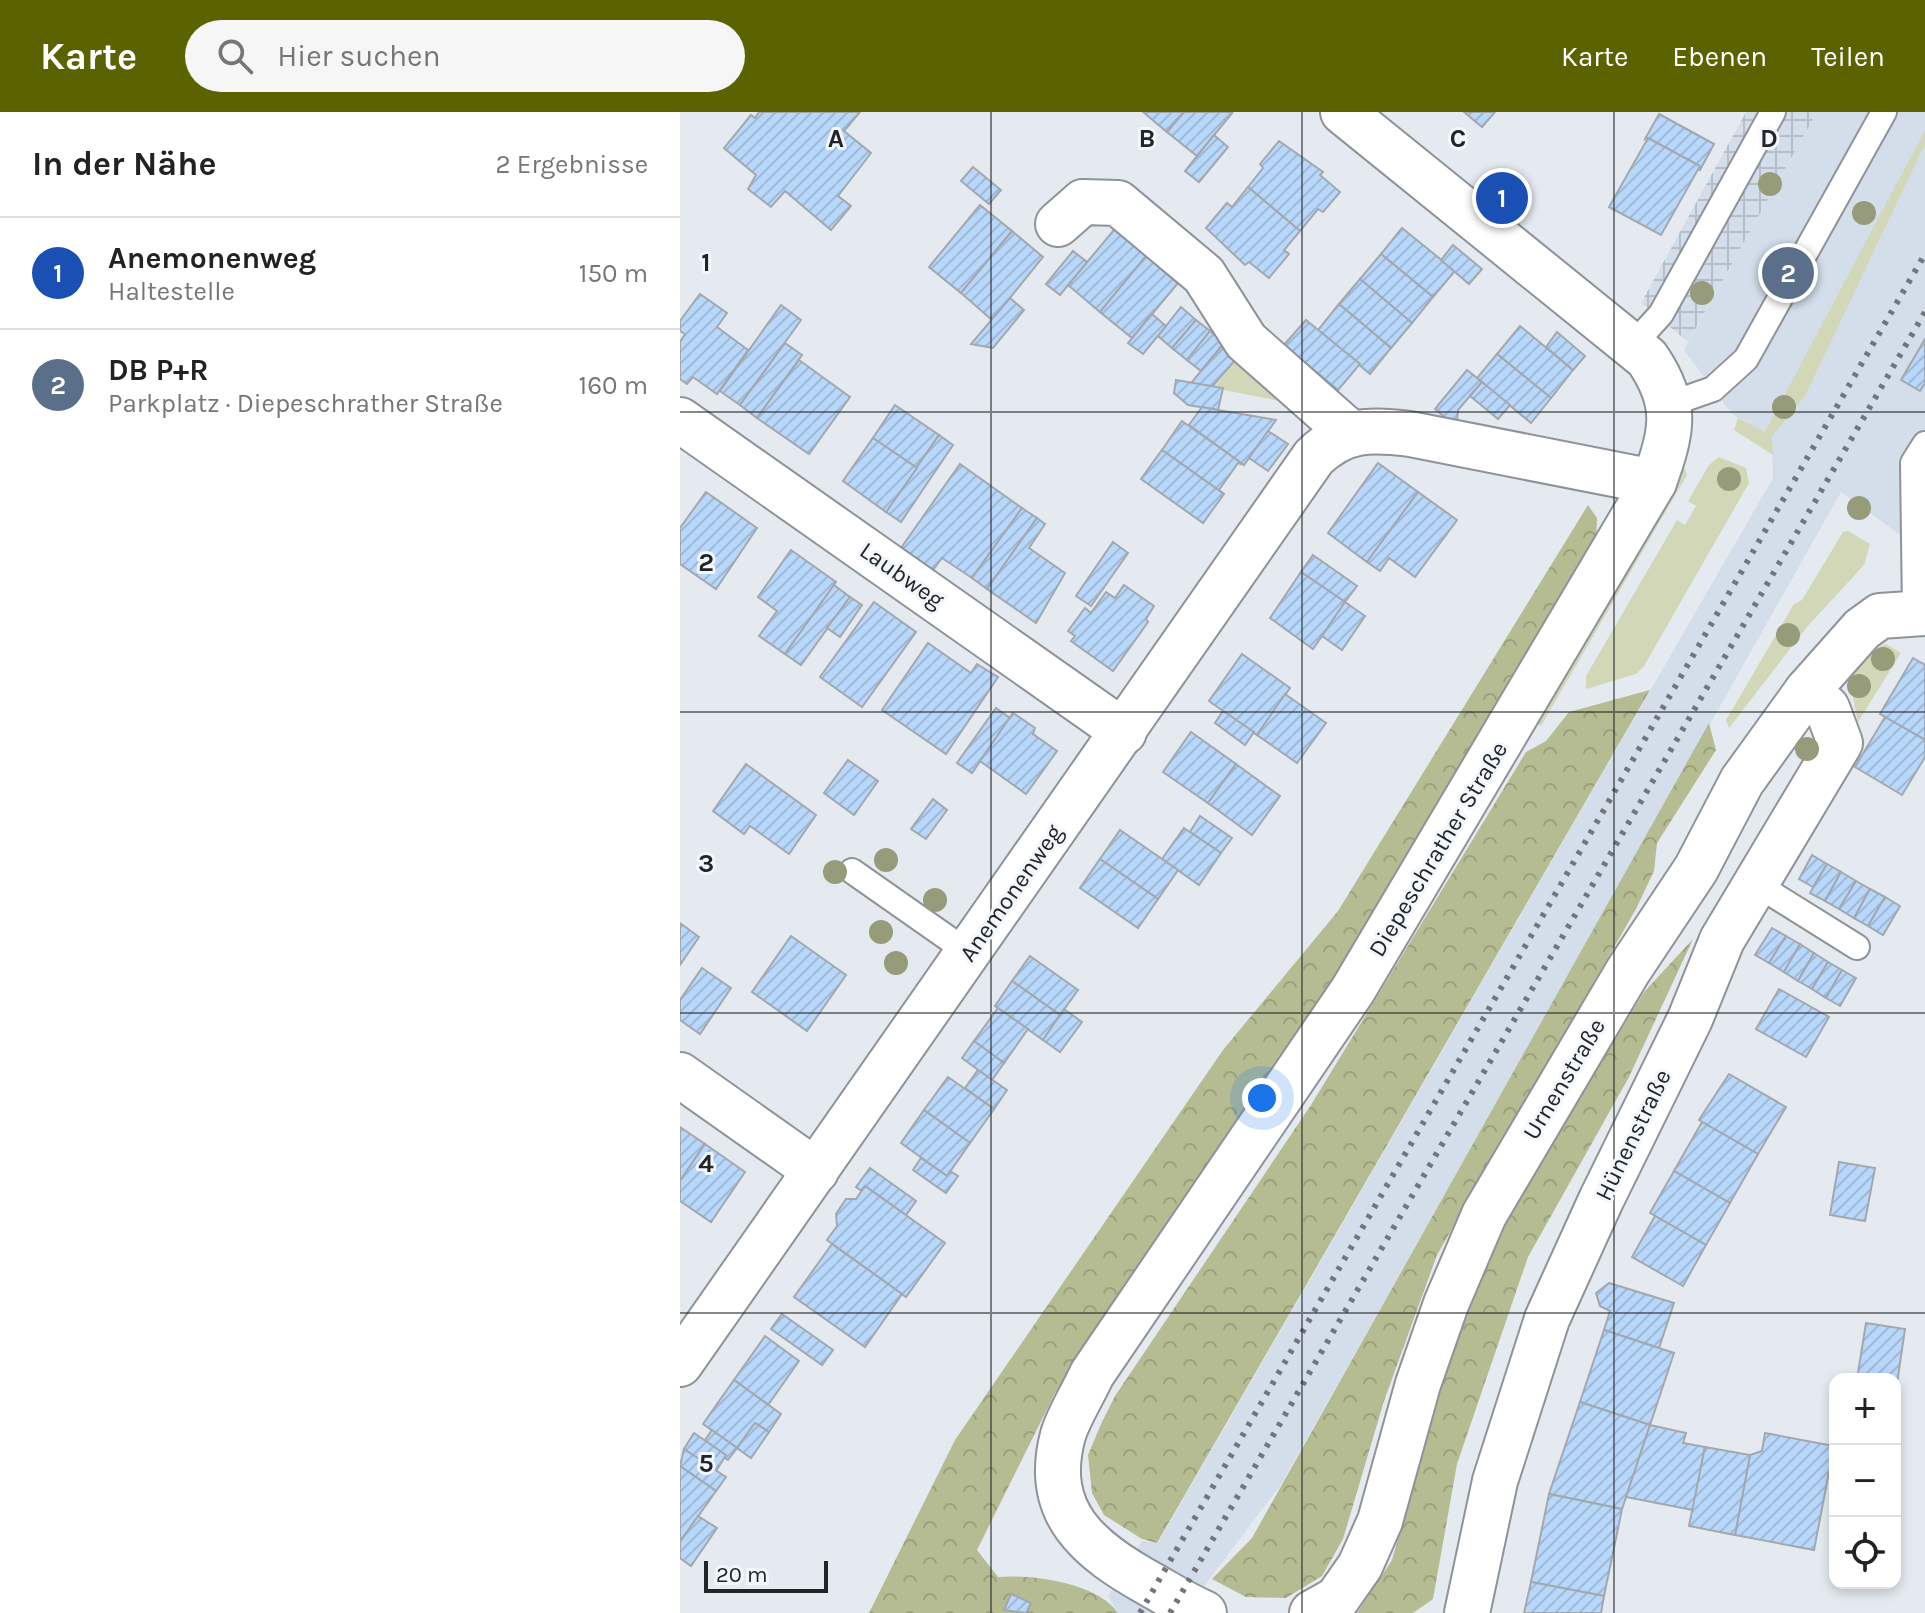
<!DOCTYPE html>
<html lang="de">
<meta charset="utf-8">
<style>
:root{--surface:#fff;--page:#f6f6f6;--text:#222;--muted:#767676;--line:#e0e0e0;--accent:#5b6301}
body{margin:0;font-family:Karla,sans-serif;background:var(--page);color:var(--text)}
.controls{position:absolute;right:24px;bottom:24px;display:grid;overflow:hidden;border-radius:16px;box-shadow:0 4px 12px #0003}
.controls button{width:72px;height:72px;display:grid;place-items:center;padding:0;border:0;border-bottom:2px solid var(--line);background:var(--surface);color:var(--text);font:40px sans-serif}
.scale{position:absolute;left:24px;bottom:20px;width:124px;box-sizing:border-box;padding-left:8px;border:4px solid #222426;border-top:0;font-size:22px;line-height:28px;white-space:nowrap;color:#222426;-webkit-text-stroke:6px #f2f7fd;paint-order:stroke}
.you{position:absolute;left:582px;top:986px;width:28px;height:28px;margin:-20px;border:6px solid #fff;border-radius:50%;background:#1a73e8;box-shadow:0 0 0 12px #1a73e833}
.badge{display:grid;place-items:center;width:52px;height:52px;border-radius:50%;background:var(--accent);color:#fff;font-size:26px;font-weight:700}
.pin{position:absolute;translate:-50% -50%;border:4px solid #fff;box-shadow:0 2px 8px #0006}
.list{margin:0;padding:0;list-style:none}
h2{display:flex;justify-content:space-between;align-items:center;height:104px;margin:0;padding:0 32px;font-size:34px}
h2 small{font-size:26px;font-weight:400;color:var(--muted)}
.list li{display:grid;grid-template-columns:52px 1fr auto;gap:24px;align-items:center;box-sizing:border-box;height:112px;padding:0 32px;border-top:2px solid var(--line)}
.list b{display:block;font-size:30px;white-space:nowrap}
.list p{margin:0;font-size:26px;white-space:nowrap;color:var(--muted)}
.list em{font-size:26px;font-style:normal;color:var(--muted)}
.icon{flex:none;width:44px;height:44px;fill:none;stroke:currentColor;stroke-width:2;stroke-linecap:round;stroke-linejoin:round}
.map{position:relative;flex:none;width:1245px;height:1501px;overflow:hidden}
header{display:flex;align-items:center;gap:48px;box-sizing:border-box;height:112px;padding:0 40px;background:var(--accent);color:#fff}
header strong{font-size:38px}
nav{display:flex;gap:44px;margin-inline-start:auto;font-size:28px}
.search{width:560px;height:72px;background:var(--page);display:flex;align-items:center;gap:20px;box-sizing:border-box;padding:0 28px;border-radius:44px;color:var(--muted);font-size:30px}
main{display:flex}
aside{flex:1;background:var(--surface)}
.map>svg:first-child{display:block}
</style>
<header>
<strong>Karte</strong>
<div class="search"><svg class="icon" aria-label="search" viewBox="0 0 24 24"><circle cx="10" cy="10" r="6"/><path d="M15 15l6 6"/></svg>Hier suchen</div>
<nav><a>Karte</a><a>Ebenen</a><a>Teilen</a></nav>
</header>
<main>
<aside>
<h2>In der Nähe<small>2 Ergebnisse</small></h2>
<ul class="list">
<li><span class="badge" style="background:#1a4fb4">1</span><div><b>Anemonenweg</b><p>Haltestelle</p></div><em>150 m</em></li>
<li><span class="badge" style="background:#5c6f8a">2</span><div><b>DB P+R</b><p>Parkplatz · Diepeschrather Straße</p></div><em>160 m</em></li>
</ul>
</aside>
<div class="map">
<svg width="1245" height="1501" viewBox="0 0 1245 1501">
<defs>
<pattern id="industrial-grid" width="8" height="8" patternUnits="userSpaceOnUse" patternTransform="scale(2)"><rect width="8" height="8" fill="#d3deea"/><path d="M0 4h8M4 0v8" fill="none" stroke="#b5bec9"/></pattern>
<pattern id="forest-crowns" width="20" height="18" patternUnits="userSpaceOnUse" patternTransform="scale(2)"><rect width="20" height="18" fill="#b5bc91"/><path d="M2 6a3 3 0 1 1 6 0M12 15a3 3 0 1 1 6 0" fill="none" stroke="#9ba17d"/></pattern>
<pattern id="building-hatch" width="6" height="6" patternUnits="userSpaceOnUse" patternTransform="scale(2)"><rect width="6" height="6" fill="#b8d8fb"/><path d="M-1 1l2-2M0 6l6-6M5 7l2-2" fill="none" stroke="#9eb9d7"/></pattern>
</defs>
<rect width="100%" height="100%" fill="#e5eaf0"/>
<polygon fill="#d3deea" points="1137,0 1245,0 1245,441 1161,380 600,1374 530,1466 509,1501 438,1501 428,1484 462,1429 478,1431 1093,366 1092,325 1052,302 1004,238"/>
<polygon fill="url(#industrial-grid)" points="1066,0 1137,0 1008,230 961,191"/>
<g fill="#d2d8b7">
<polygon points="1245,18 1245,32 1125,284 1092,324 1093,343 1054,318 1058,306 1085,320"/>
<polygon points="557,247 604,290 544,278 536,273"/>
<polygon points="1039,345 1066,356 1069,371 964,554 956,562 906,577 906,564 997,408 1005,413 1016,394 1008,389 1029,353"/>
<polygon points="1004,355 1007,363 861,614 855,610"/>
<polygon points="1168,419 1190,432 1184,453 1127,515 1049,616 1046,608 1114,492 1122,488 1163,420"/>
<polygon points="1206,532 1221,541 1178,610 1169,567 1195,537"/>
</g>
<g fill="url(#forest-crowns)">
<path d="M908 393 917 406 916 432 636 911 376 1279 297 1438 318 1465C352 1462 418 1471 438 1501H189L275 1328 543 938 658 799Z"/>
<polygon points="970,578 477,1431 462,1427 424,1403 412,1381 408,1343 421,1312 435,1284 631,993 846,640 866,629 889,600"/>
<polygon points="1029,611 1036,638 977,731 974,759 956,797 757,1143 704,1289 663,1427 642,1464 606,1486 566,1485 532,1467 572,1426"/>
<polygon points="1013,827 949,965 848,1145 777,1352 753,1487 733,1501 677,1501 712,1448 771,1239 832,1098 964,880"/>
</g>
<g fill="url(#building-hatch)" stroke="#a3a8ae" stroke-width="2">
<polygon points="79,0 180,0 164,19 191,41 158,84 171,94 151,118 105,79 91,95 68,77 76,63 44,36 71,3 75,6"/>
<polygon points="463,0 504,0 487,20"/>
<polygon points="504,0 553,0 517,44 487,20"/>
<polygon points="784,0 815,0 802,15"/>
<polygon points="979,2 1034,32 1020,58 968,26 965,27"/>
<polygon points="534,23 548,35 519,70 505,59"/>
<polygon points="968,26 1020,54 981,123 929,95"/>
<polygon points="599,29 643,60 640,63 660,80 643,100 638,97 620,119 568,75 583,56 580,52"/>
<polygon points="293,55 321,78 309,92 281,69"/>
<polygon points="568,75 620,119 604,138 609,142 589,166 569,150 565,153 526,116 547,91 552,95"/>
<polygon points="300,93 332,119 281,181 249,155"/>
<polygon points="439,112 471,138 420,200 388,173"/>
<polygon points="722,116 775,159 753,185 701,142"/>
<polygon points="332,119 363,145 312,208 281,181"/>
<polygon points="773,133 802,157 789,172 761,148"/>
<polygon points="471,138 503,165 452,226 420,200"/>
<polygon points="393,139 407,150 380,183 366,172"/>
<polygon points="701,142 753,185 732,211 680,167"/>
<polygon points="680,167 732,211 711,236 659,192"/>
<polygon points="20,182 47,201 37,215 68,238 37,282 13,265 7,272 0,267 0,230 5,222 0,219 0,209"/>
<polygon points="330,186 344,198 313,236 291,232"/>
<polygon points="659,192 711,236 690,262 638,218"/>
<polygon points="101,193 121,208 60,293 40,279"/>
<polygon points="501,195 516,208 492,236 478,224"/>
<polygon points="472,202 486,214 463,242 448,231"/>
<polygon points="516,208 530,219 507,248 492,236"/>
<polygon points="626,208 680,252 658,278 604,233"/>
<polygon points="840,214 893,258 871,286 817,242"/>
<polygon points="530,219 544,231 521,259 507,248"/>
<polygon points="877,220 905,244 893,258 866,235"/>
<polygon points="1245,227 1245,271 1240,279 1221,268"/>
<polygon points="105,231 122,243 77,306 60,293"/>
<polygon points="542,234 556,247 532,275 511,271"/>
<polygon points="817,242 871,286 851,311 797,266"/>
<polygon points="119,248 170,285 129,342 77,306"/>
<polygon points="787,258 802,270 778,298 777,310 769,309 755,297"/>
<polygon points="496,268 543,276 538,298 508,293 494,281"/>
<polygon points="802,270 830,293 818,307 790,284"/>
<polygon points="215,293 259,323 237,356 193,326"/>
<polygon points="522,295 538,298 596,308 564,353 509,313"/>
<polygon points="502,309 564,353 558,351 539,378 544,382 482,338"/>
<polygon points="588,319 608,332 588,359 569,346"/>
<polygon points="259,323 273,333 221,410 206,400"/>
<polygon points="193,326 237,356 206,400 163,369"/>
<polygon points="482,338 544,382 523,411 461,367"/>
<polygon points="698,351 738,380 687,450 648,421"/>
<polygon points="280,352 342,396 292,466 262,446 253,458 221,436"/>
<polygon points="26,380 77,416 36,477 0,452 0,416"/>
<polygon points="738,380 777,408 735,465 709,446 700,459 687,450"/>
<polygon points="342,396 357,406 307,477 292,466"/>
<polygon points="357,406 365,412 349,436 385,461 356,511 307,477"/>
<polygon points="433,430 448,441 411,494 396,484"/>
<polygon points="111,438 156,470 105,542 79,524 97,499 78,485"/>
<polygon points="633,443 677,474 665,490 621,460"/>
<polygon points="621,460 665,490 633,537 590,506"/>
<polygon points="154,473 170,485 121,553 105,542"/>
<polygon points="444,473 474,494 466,507 468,510 433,559 391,529 395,524 388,519 405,496 411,501 426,480 435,486"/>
<polygon points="170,485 182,493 160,525 147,516"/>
<polygon points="194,490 236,520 182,595 140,565"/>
<polygon points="665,490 685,504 662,538 642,524"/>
<polygon points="248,531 291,561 297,552 318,565 266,642 202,598"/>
<polygon points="562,542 610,576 577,623 529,589"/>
<polygon points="1233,546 1245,553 1245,628 1200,602"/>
<polygon points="605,582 646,611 617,651 577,623"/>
<polygon points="316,596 330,606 292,661 277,651"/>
<polygon points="543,599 574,620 565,633 535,611"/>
<polygon points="333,601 355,616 353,622 377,639 346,682 300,649"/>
<polygon points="1205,605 1245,628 1245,645 1222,683 1175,655"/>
<polygon points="511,620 556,652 528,691 483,660"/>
<polygon points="168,648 198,669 174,703 144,681"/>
<polygon points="66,652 136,703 109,742 70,714 64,722 33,699"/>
<polygon points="556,652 600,684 572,723 528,691"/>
<polygon points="253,687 267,698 246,727 231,717"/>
<polygon points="520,704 552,726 541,741 510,720"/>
<polygon points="504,716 541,741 519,773 482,747"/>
<polygon points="440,718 498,758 478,787 420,747"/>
<polygon points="1132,743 1147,752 1133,775 1119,767"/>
<polygon points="420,747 478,787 458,816 400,776"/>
<polygon points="1147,752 1161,760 1145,789 1130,781"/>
<polygon points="1161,760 1176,769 1159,797 1145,789"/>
<polygon points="1176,769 1190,777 1174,806 1159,797"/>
<polygon points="1190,777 1205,785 1188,814 1174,806"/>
<polygon points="1205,785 1220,794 1203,823 1188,814"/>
<polygon points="0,811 19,825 0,853"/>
<polygon points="1092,816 1106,824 1089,851 1075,843"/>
<polygon points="111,824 166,863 127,919 72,880"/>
<polygon points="1106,824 1120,832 1104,860 1089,851"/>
<polygon points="1120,832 1134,841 1118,869 1104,860"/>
<polygon points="1134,841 1148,850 1132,877 1118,869"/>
<polygon points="350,844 398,878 380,903 332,869"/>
<polygon points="1148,850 1162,858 1146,886 1132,877"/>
<polygon points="22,856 51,876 20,922 0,908 0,888"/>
<polygon points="1162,858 1176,866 1160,894 1146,886"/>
<polygon points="332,869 380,903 363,928 315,894"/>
<polygon points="1099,877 1149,905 1126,945 1076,917"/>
<polygon points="318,896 348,917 324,951 294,929"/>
<polygon points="384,897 402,910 380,940 363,928"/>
<polygon points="294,929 324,951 312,968 282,946"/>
<polygon points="298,958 327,978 314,997 285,976"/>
<polygon points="1049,962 1106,995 1078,1042 1019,1008"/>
<polygon points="268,965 314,997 290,1031 244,998"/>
<polygon points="244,998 290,1031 267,1064 221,1031"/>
<polygon points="1022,1010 1078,1042 1050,1091 994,1059"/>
<polygon points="0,1015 25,1032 0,1069"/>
<polygon points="25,1032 65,1060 31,1110 0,1089 0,1069"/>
<polygon points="241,1046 267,1064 270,1059 278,1064 266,1081 233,1058"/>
<polygon points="1159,1050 1195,1056 1185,1109 1150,1103"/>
<polygon points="190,1056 236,1089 226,1103 185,1074 182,1079 176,1075"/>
<polygon points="994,1059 1050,1091 1026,1133 970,1101"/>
<polygon points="185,1074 265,1131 226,1185 147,1128 157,1114 156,1102 166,1087 176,1087"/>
<polygon points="975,1104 1026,1133 1003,1174 952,1145"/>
<polygon points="152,1132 222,1182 185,1235 114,1185"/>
<polygon points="929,1171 994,1191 979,1236 924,1218 930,1199 920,1194 916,1181"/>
<polygon points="102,1202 153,1238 142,1253 91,1217"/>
<polygon points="1186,1211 1225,1217 1216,1278 1215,1267 1177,1267"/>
<polygon points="924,1218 994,1241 970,1313 900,1290"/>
<polygon points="85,1224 119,1249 88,1293 54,1268"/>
<polygon points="54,1268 101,1302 89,1320 75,1311 57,1336 23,1312"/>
<polygon points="900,1290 970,1313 942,1397 869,1382"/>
<polygon points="75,1311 89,1320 71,1346 57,1336"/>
<polygon points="970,1313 1006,1321 1003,1331 1025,1335 1013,1398 946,1385"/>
<polygon points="32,1318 57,1336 48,1348 23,1331"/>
<polygon points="14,1321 46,1343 36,1359 4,1337"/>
<polygon points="1085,1321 1154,1334 1134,1438 1055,1423 1070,1343 1082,1339"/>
<polygon points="1025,1335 1070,1343 1055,1423 1009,1414"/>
<polygon points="4,1337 46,1365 36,1379 0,1354"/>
<polygon points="0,1354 36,1379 0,1430"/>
<polygon points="869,1382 942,1397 924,1484 851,1470"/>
<polygon points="18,1404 37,1416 11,1454 0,1446 0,1430"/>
<polygon points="851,1470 924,1484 921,1501 844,1501"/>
<polygon points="331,1482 351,1491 346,1501 324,1498"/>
</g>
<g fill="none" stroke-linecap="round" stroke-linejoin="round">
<g stroke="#8e9399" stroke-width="28">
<g id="service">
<polyline points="952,234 981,202 1093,0"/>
<polyline points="990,292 1033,277 1066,247 1204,0"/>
<polyline points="1235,499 1233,351 1245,332"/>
<polyline points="172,759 289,841"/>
<polyline points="1076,772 1177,835"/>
</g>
</g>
<g stroke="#8e9399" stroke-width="48">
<g id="minor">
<polyline points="378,112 403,90 438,91 524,163 566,229 669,320"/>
<polyline points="0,308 444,620"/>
<polyline points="0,963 136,1059"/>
<path d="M0 1252 634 345C664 316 691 317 730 322L974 370"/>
<polyline points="787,1501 815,1369 867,1207 921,1088 1010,907 1042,828 1160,631 1147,596 1127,579"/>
</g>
</g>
<g stroke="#8e9399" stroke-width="48">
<g id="tertiary">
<path d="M524 1501C505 1493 488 1482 470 1472 409 1438 362 1401 383 1323 389 1303 403 1282 412 1262L673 878 974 370C992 320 999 292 967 246L663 0"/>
<polyline points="632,1501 657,1487 680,1454 700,1409 738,1272 766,1192 804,1103 948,859 1016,757 1062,669 1127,579 1182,517 1200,504 1245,501"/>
</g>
</g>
<use href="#service" stroke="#fff" stroke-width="24"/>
<use href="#minor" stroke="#fff" stroke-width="44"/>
<use href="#tertiary" stroke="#fff" stroke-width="44"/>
<g stroke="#727579" stroke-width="6" stroke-dasharray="4 8" stroke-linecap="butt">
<polyline points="460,1501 1245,142"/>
<polyline points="490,1501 1245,200"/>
</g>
</g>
<g fill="#969c7a">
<circle cx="1090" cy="72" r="12"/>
<circle cx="1184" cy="101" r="12"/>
<circle cx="1022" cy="181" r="12"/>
<circle cx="1104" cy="295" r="12"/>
<circle cx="1049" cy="367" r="12"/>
<circle cx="1179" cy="396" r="12"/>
<circle cx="1108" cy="523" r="12"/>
<circle cx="1203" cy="547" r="12"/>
<circle cx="1179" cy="574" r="12"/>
<circle cx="1127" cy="637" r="12"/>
<circle cx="206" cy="748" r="12"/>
<circle cx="155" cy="760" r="12"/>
<circle cx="255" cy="788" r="12"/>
<circle cx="201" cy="820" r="12"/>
<circle cx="216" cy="851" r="12"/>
</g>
<path fill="none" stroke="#222426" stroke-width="2" stroke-opacity="0.55" d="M311 0V1501M622 0V1501M934 0V1501M0 300H1245M0 600H1245M0 901H1245M0 1201H1245"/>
<g text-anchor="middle" stroke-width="6" stroke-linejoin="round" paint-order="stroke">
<g font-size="24" fill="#222426" stroke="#f2f7fd">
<text transform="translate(222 463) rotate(35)" y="8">Laubweg</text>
<text transform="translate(758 737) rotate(-59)" y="8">Diepeschrather Straße</text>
<text transform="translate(331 781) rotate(-55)" y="8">Anemonenweg</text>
<text transform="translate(884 967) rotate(-59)" y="8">Urnenstraße</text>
<text transform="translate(953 1023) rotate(-64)" y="8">Hünenstraße</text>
</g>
</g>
<g font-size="26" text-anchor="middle" font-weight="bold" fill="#222426" stroke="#f2f7fd" stroke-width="6" stroke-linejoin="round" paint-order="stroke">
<text x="156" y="35">A</text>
<text x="467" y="35">B</text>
<text x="778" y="35">C</text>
<text x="1089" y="35">D</text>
<text x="26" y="159">1</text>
<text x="26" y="459">2</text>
<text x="26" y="760">3</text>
<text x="26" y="1060">4</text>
<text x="26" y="1360">5</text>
</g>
</svg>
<div class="controls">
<button>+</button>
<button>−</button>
<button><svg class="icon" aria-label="locate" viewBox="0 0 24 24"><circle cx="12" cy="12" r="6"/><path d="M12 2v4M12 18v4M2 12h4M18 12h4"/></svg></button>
</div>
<div class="scale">20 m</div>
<div class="you"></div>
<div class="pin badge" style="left:822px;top:86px;background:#1a4fb4">1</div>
<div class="pin badge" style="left:1108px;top:161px;background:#5c6f8a">2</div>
</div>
</main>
